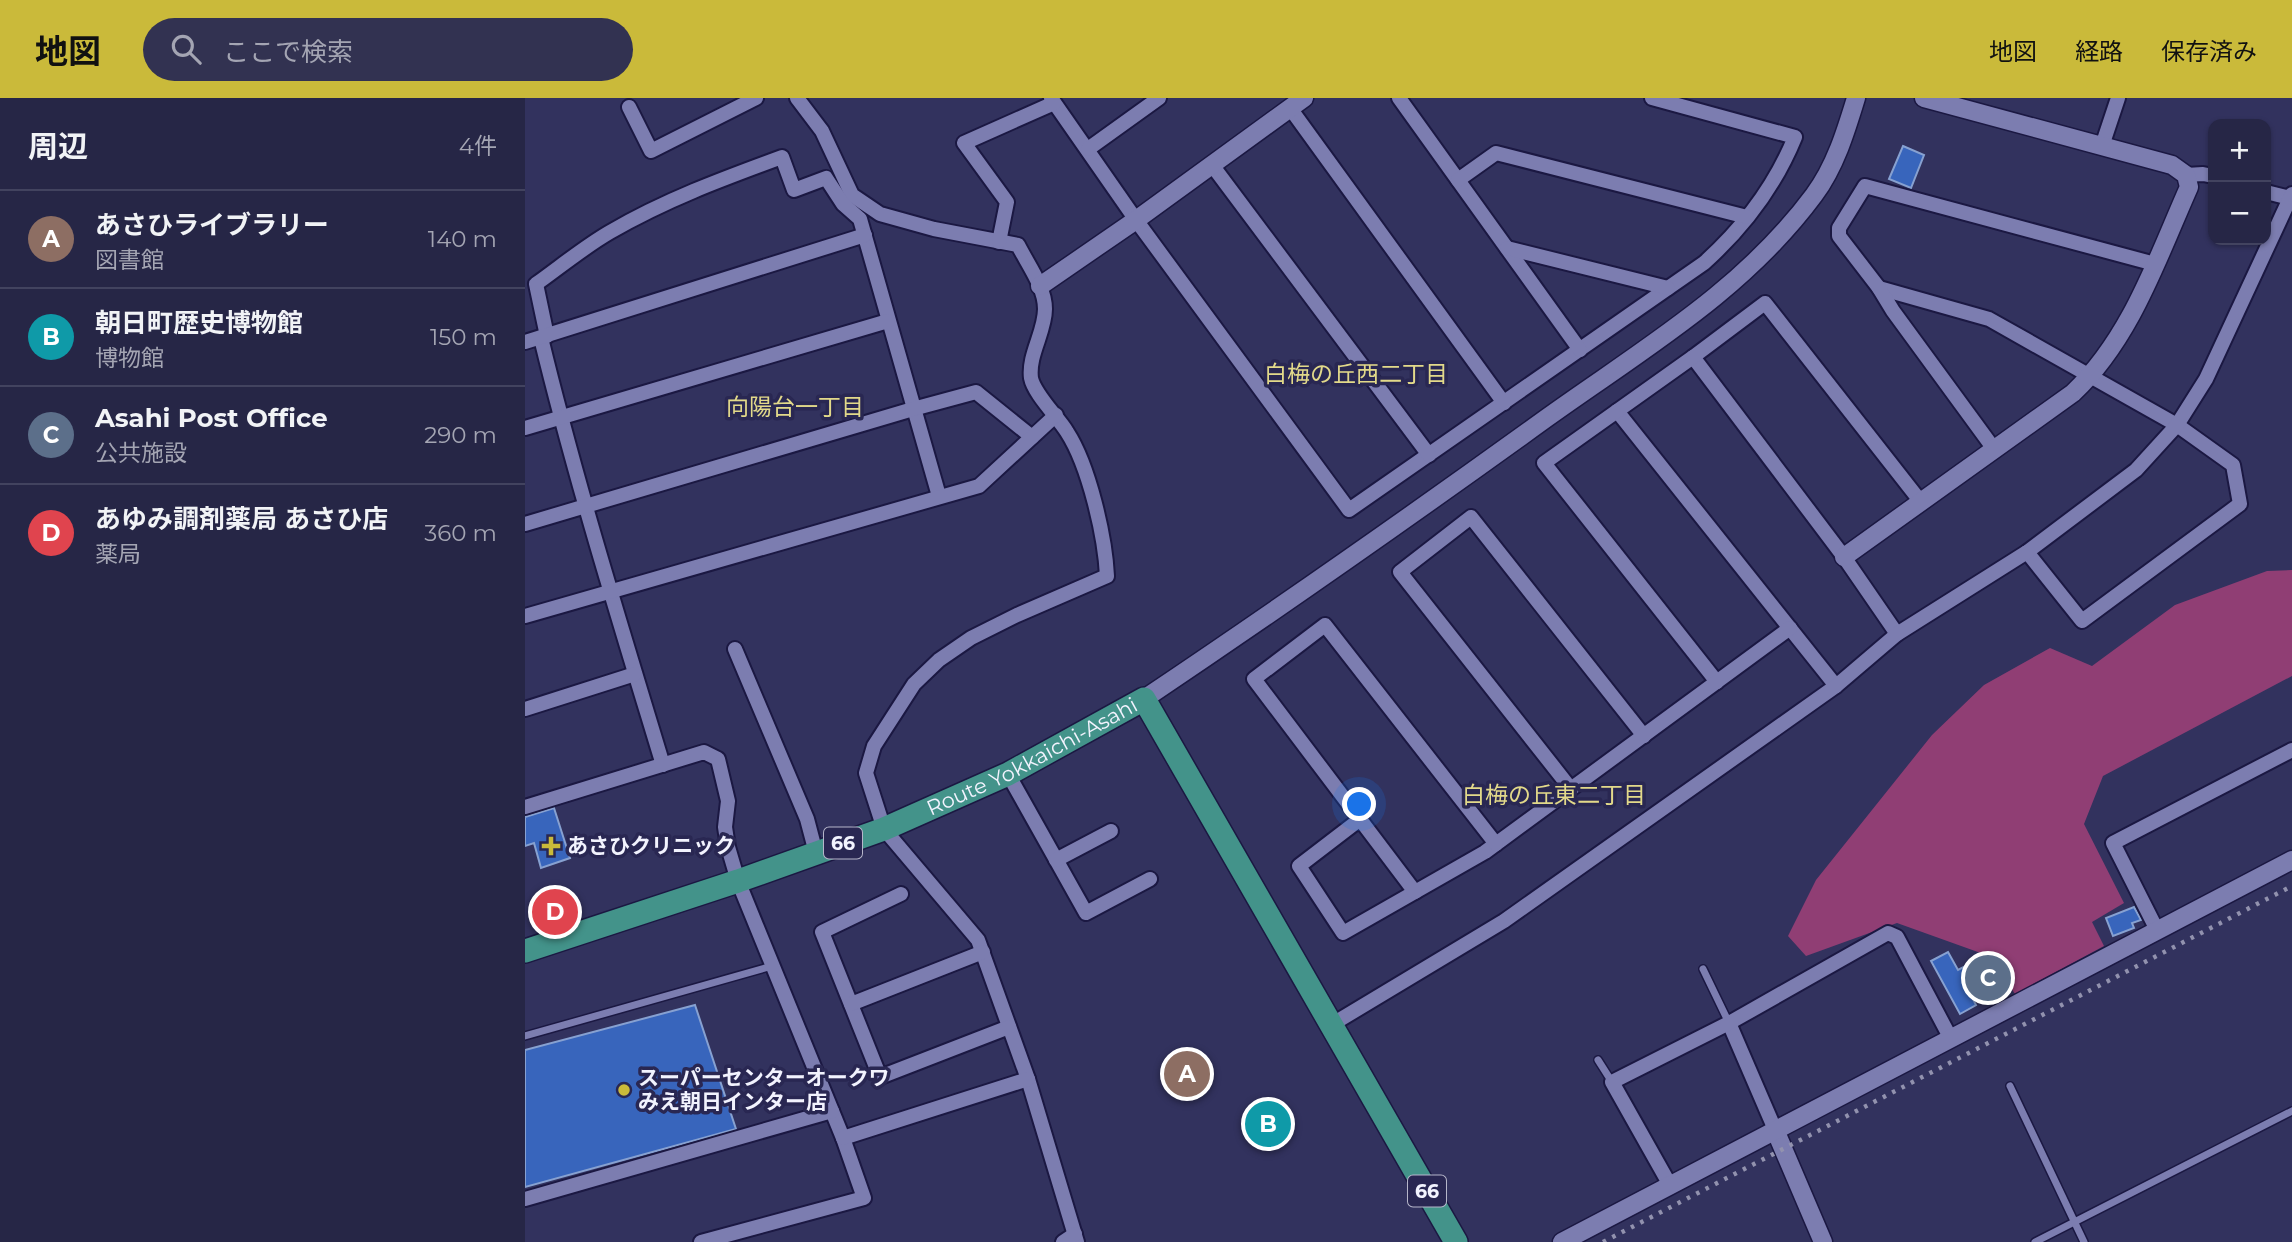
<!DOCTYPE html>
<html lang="ja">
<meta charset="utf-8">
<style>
:root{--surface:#262646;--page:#323251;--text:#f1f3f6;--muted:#a4a5b3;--line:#42435f;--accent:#caba3a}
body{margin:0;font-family:Montserrat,"Noto Sans JP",sans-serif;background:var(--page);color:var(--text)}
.controls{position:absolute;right:21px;top:21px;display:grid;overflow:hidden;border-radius:14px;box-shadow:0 2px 5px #0004}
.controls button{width:63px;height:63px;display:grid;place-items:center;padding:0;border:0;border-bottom:2px solid var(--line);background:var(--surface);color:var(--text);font:35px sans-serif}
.you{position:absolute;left:835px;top:707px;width:24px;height:24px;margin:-18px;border:5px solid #fff;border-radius:50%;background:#1a73e8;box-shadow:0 0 0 10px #1a73e833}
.badge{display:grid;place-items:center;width:46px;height:46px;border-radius:50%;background:var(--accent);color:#fff;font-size:23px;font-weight:700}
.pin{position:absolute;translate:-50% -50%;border:4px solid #fff;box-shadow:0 2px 7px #0006}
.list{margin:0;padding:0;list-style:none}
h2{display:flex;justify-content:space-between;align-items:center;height:91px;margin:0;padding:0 28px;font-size:30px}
h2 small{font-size:23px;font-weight:400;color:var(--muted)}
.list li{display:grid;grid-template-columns:46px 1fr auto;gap:21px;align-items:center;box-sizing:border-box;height:98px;padding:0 28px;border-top:2px solid var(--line)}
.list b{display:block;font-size:26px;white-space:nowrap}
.list p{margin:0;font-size:23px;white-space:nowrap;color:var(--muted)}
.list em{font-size:23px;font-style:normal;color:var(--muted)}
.icon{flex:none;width:38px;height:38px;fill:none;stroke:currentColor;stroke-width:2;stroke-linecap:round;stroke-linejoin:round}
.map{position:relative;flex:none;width:1767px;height:1144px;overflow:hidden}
header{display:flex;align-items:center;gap:42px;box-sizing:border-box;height:98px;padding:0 35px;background:var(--accent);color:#111}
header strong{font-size:33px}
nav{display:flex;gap:38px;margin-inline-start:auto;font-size:24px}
.search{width:490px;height:63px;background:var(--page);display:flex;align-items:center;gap:18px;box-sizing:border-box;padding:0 24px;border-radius:38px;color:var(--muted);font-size:26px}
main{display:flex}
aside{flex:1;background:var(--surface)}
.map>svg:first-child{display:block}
</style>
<header>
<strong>地図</strong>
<div class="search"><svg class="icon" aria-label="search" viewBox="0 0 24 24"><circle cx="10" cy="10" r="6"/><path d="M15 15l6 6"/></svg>ここで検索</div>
<nav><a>地図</a><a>経路</a><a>保存済み</a></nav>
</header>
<main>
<aside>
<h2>周辺<small>4件</small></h2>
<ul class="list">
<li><span class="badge" style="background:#8d6e63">A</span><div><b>あさひライブラリー</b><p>図書館</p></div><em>140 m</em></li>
<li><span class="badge" style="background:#0f9aa8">B</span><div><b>朝日町歴史博物館</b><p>博物館</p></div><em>150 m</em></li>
<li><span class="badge" style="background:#5c6f8a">C</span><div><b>Asahi Post Office</b><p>公共施設</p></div><em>290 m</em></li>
<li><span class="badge" style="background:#e0444e">D</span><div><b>あゆみ調剤薬局 あさひ店</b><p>薬局</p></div><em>360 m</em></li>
</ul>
</aside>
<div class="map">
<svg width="1767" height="1144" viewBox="0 0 1767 1144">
<rect width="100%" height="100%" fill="#32325e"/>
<polygon fill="#903e74" points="1767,472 1767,578 1578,678 1559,726 1599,805 1567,824 1579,848 1490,896 1464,858 1372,825 1281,858 1263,838 1291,782 1407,637 1459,587 1525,550 1567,568 1650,507 1742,473"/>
<g fill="#3865bc" stroke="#87a1d1" stroke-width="2">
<polygon points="1378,48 1399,57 1386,90 1364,81"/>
<polygon points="29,710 45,760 16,770 9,745 0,748 0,719"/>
<polygon points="1609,809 1616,822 1607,825 1609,830 1588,838 1581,820"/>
<polygon points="1423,854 1433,872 1458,859 1464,871 1468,868 1477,886 1448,901 1451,907 1435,916 1406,863"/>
<polygon points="170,907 211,1031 0,1089 0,952"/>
</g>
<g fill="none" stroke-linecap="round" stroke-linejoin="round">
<g stroke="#1b1842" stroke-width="10">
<g id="service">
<polyline points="1178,871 1204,925"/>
<polyline points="0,938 247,868"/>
<polyline points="1073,962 1087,984"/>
<polyline points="1485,988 1559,1144"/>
<polyline points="1510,1144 1767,1013"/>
</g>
</g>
<g stroke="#1b1842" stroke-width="18">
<g id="minor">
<path d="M272 0 297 33 327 97 355 116 409 131 493 147C503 167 520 189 520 211 520 234 503 257 506 280 509 296 533 319 542 334 564 368 580 438 582 478L492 517 446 540 414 562 389 586 349 648 341 675 359 731 453 842 503 981 552 1144"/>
<path d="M526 0 611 122 824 412 1179 165C1218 130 1250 88 1270 39L1127 0"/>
<polyline points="874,0 1055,252"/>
<polyline points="104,9 126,53 231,0"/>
<polyline points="765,10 979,305"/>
<polyline points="1577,48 1593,0"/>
<polyline points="563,51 634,0"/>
<polyline points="687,67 904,357"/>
<polyline points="1661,77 1678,76 1688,78"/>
<polyline points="933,82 971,55 1222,119"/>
<polyline points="1741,94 1765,100"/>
<polyline points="474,144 482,104 439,45 529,5"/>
<polyline points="982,150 1143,190"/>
<polyline points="1354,190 1464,221 1652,327 1708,367 1715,406 1557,523 1502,454"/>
<path d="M22 238 11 186C35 169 59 149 85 134 140 102 197 81 257 59L269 92 301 80 318 106 335 121 414 398"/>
<path d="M16 240C51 384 95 525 138 667"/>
<polyline points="0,244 340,137"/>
<polyline points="1168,259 1319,459 1372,536"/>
<polyline points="1092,313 1311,588"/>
<polyline points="0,330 363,223"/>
<polyline points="1469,351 1368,213 1354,190 1314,138 1314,130 1340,88 1630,166"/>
<polyline points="0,426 388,311 451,294 507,339"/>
<polyline points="0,518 454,388 531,317"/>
<polyline points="210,551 282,721 291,755"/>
<polyline points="1192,584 1019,365 1168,259 1240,205 1396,404"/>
<polyline points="0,611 110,576"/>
<polyline points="483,676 561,815 625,781"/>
<polyline points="1046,691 875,474 946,419 1119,638"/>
<polyline points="0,709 179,654 193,661 203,703 200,729 203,749 213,783 318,1040 339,1100 176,1144"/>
<polyline points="834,722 774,768 818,835 960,754 1265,530"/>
<polyline points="531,762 586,733"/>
<polyline points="890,794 729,581 800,527 971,746"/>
<polyline points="376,796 297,834 355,979 484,929"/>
<polyline points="1632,832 1588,745 1767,652"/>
<polyline points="326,906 458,854"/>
<polyline points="1204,925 1251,1034"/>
<polyline points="806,927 979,823 1311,588 1372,536 1502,454 1611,372 1652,327 1681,281 1767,96"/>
<polyline points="318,1040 503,981"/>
<polyline points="1145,1087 1087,984 1204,925 1363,835 1372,839 1425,939"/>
<polyline points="0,1101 307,1013"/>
<polyline points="538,1144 550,1136"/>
</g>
</g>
<g stroke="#1b1842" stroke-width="21">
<g id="tertiary">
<polyline points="515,188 611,122 779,0"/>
<path d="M1319 459 1548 295C1606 240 1632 161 1664 89L1661 77 1647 67 1399 0"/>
<path d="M619 601C756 509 890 415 1023 319 1118 251 1218 193 1289 97 1310 69 1321 33 1331 0"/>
<polyline points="1251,1034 1298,1144"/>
<polyline points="1037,1144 1767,762"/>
</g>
</g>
<g stroke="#1b1842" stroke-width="26">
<g id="primary">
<path id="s1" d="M0 853 213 783 359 731 483 676 619 601 931 1144"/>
</g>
</g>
<use href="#service" stroke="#7c7db0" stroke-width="7"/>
<use href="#minor" stroke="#7c7db0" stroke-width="14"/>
<use href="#tertiary" stroke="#7c7db0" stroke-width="18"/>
<use href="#primary" stroke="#43938a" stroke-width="23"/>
<polyline stroke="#9292ae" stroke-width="4.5" stroke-dasharray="3.5 7" stroke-linecap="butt" points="1078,1144 1767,788"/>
</g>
<g fill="#caba3a" stroke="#292752" stroke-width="2.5">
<path d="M22.5 737.5h7v7h7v7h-7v7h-7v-7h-7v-7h7z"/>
<circle cx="99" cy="992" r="7"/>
</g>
<g text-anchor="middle" stroke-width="7" stroke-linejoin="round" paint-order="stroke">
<g fill="#292752" stroke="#b6b6ca" stroke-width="2">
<rect x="299" y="729.5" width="38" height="31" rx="5"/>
<rect x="883" y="1077.5" width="38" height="31" rx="5"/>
</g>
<g font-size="19" font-weight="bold" fill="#f2f3fe">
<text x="318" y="752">66</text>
<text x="902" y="1100">66</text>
</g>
<g font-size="21" fill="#f2f3fe" stroke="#292752">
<text dy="7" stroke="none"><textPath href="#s1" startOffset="544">Route Yokkaichi-Asahi</textPath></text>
</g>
<g font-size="21" font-weight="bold" fill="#f2f3fe" stroke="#292752" text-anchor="start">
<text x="42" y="755">あさひクリニック</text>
<text x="113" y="987">スーパーセンターオークワ<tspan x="113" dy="24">みえ朝日インター店</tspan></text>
</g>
<g font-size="23" fill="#e2d98a" stroke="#292752">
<text x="831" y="284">白梅の丘西二丁目</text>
<text x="270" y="317">向陽台一丁目</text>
<text x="1029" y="705">白梅の丘東二丁目</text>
</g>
</g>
</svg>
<div class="controls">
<button>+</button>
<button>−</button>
</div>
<div class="you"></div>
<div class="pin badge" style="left:662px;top:976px;background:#8d6e63">A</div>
<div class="pin badge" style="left:743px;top:1026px;background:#0f9aa8">B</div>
<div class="pin badge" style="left:1463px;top:880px;background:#5c6f8a">C</div>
<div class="pin badge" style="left:30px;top:814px;background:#e0444e">D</div>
</div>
</main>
